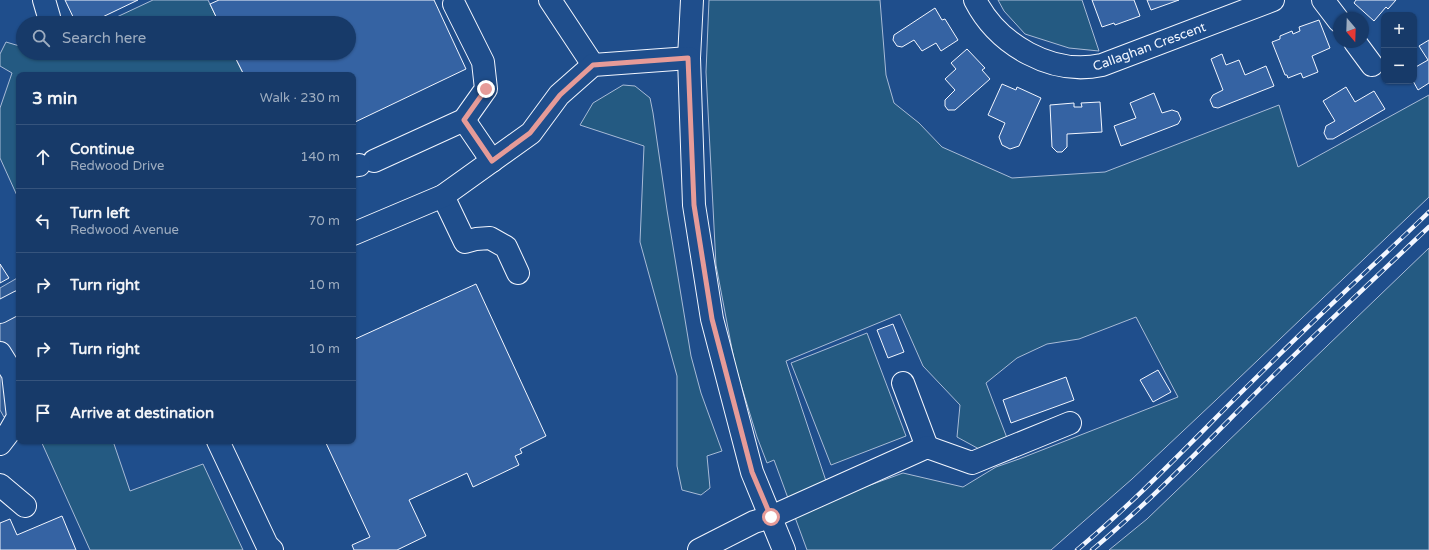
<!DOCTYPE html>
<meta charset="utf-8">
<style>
:root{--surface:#173a69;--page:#20416f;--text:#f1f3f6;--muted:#9eadc0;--line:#36547d}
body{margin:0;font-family:"Varela Round",sans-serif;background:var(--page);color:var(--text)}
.controls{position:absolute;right:12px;top:12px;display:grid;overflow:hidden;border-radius:8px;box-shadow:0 1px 3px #0004}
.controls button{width:36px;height:36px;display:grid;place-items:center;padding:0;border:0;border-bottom:1px solid var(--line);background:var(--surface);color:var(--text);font:20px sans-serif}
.compass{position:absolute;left:1333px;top:12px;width:36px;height:36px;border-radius:50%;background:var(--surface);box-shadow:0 1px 3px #0004;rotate:161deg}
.stop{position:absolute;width:12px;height:12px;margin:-9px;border:3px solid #e69b98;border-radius:50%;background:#fff}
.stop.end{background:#e69b98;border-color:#fff;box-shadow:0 1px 4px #0008}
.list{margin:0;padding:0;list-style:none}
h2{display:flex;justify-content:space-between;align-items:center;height:52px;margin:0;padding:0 16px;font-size:17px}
h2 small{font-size:13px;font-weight:400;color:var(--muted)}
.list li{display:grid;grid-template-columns:26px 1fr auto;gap:12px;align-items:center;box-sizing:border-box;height:64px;padding:0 16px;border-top:1px solid var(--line)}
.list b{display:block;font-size:15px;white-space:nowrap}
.list p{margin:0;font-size:13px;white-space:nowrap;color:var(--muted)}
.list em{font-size:13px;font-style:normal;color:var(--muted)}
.icon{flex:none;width:22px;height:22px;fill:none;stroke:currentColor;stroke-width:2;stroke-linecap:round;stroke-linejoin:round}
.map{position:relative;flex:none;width:1429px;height:550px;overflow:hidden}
.search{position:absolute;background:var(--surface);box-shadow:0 1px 3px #0004;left:16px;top:16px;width:340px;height:44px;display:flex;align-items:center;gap:10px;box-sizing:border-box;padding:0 14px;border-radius:22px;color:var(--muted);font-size:15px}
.panel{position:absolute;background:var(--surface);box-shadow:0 1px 3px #0004;left:16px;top:72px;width:340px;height:372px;border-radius:8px}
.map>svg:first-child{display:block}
</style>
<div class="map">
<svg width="1429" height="550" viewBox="0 0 1429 550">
<rect width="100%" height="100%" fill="#1f4e8c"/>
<g fill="#245a82" stroke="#a8bbd7" fill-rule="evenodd">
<polygon points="153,0 208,0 219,23 104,23"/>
<path d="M709 0H880L886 75 894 103 919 123 942 147 1012 178 1105 172 1279 105 1298 167 1429 95V197L1216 400 1132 479 1051 550H807L774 460 767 463 757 437 735 365 716 265 706 72ZM900 314 923 366 960 405 957 437 979 449 1007 438 986 383 1017 358 1047 344 1079 339 1136 317 1178 397 1019 459 996 467 963 487 903 473 832 499 786 361Z"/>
<polygon points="998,0 1082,0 1099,51 1069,48 1025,34 1004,11"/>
<polygon points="6,42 23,47 23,53 233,53 244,75 19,75 19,200 0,158 0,108 12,73 0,66 0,54"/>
<polygon points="623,85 635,86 650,98 653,113 667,210 691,356 701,393 722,451 707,456 710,488 701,495 682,490 677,466 677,376 640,242 644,146 580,125 593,103"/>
<polygon points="1429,248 1429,550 1109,550 1147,519"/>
<polygon points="867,333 906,436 831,465 791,363"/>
<polygon points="41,441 113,441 130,491 203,464 243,550 90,550"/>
</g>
<polygon fill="#305b95" stroke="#a8bbd7" points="19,277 19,408 4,417 0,410 0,288"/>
<g fill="#3563a3" stroke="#f2f6ff">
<polygon points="65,0 138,0 90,23 76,23"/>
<polygon points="219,0 434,0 466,69 353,123 353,75 244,75 233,53 349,53 349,23 219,23 210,4"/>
<polygon points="1092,0 1134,0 1140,16 1115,25 1114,23 1102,27"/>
<polygon points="1147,0 1179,0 1151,10"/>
<polygon points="1356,0 1396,0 1388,9 1386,7 1374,21 1354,3"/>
<polygon points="935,8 942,20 945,19 958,40 941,51 936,43 922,51 914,40 902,47 897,46 893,40 894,35"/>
<polygon points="1319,20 1330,48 1312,56 1318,72 1303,78 1301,73 1288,78 1287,75 1285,75 1272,42 1280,39 1280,36 1292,31 1293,34 1300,31 1299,27"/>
<polygon points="1429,40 1429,83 1418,90 1413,81 1414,81 1414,68 1428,60 1419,46"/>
<polygon points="967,49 985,68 982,70 990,79 955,110 948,110 945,106 945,100 955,90 945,79 956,69 951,63"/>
<polygon points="1222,54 1226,65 1239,60 1245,75 1266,66 1274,86 1218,108 1213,107 1210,100 1213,95 1223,90 1211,59"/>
<polygon points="1002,84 1016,90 1017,87 1041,98 1019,146 1010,149 1002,145 999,137 1005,123 988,115"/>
<polygon points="1346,87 1355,102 1374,91 1385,109 1333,139 1327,139 1324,133 1326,126 1335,121 1323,101"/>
<polygon points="1154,93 1162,113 1172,110 1178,112 1181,119 1178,124 1121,146 1114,126 1136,118 1130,103"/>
<polygon points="1100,102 1102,132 1067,134 1067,147 1062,152 1057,152 1052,147 1050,105 1074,103 1074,107 1082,107 1081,103"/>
<polygon points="0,264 9,278 0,283"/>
<polygon points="476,284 546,436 520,449 522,453 515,456 519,465 473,487 467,473 409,500 426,536 397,550 354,550 352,545 370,537 325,441 353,441 353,340"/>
<polygon points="893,324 904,352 888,358 877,330"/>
<polygon points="1158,370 1171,392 1153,402 1140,380"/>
<polygon points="1066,377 1074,400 1011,423 1003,400"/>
<polygon points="62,516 76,550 0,550 0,523 10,519 17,535"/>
</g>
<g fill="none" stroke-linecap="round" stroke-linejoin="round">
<g stroke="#f2f6ff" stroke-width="24">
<g id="minor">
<polyline points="44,0 49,17"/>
<polyline points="550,0 593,65"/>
<polyline points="692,0 689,58 694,205 712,319 752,472 784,550"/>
<path d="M975 0C998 45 1052 76 1102 65L1273 0"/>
<polyline points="1323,0 1339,21"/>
<polyline points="1355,42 1372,65"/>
<polyline points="464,120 492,161"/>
<polyline points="374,161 464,120 486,89 483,62 454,4"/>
<polyline points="353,166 359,165"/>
<polyline points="443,196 465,242 476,239 490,238 506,247 518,273"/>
<polyline points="353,234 443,196 531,133 559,95 593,65 689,58"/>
<polyline points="0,312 19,302"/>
<polyline points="0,353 13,374 18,417 10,431 0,444"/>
<polyline points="903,383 927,447"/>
<polyline points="218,441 267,545 272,550"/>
<polyline points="0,485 25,506"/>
<polyline points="699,550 754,522 771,517 927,447 972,463 1070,423"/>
</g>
</g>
<use href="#minor" stroke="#1f4e8c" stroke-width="22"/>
<g stroke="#f2f6ff" stroke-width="4.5">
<g id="rail">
<path d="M1077 550C1145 493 1205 427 1269 365 1321 313 1376 263 1429 212"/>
<path d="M1092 550C1159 494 1218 430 1280 369 1329 321 1379 274 1429 227"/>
</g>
</g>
<use href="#rail" stroke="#1f4e8c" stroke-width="3" stroke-dasharray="9" stroke-linecap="butt"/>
</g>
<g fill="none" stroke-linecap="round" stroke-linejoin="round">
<polyline stroke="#e69b98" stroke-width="5" points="486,89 464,120 492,161 530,133 560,95 593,65 688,58 694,205 712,319 752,472 771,517"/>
</g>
<g text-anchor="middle" stroke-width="3" stroke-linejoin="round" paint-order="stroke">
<g font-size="13" fill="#f2f6ff" stroke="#1f4e8c">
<text transform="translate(1149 46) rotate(-20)" y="5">Callaghan Crescent</text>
</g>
</g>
</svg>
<div class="controls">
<button>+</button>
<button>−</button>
</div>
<svg class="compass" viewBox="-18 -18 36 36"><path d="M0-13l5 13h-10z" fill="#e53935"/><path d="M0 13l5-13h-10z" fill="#9eadc0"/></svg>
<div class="stop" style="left:771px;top:517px"></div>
<div class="stop end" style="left:486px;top:89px"></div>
<div class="search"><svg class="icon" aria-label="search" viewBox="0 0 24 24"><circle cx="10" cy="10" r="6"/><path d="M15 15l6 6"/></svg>Search here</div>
<section class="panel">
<h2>3 min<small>Walk · 230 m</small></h2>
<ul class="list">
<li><svg class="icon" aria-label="ahead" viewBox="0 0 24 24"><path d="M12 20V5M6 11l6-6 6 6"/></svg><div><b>Continue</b><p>Redwood Drive</p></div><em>140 m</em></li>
<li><svg class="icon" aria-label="left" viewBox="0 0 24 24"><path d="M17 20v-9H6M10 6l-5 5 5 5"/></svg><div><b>Turn left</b><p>Redwood Avenue</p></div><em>70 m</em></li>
<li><svg class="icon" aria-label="right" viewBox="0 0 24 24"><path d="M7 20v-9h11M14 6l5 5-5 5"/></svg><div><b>Turn right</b></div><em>10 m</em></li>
<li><svg class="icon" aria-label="right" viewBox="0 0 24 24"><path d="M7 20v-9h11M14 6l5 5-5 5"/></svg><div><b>Turn right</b></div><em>10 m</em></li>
<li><svg class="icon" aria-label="arrive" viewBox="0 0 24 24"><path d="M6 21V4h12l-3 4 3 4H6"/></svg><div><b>Arrive at destination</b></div></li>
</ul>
</section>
</div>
